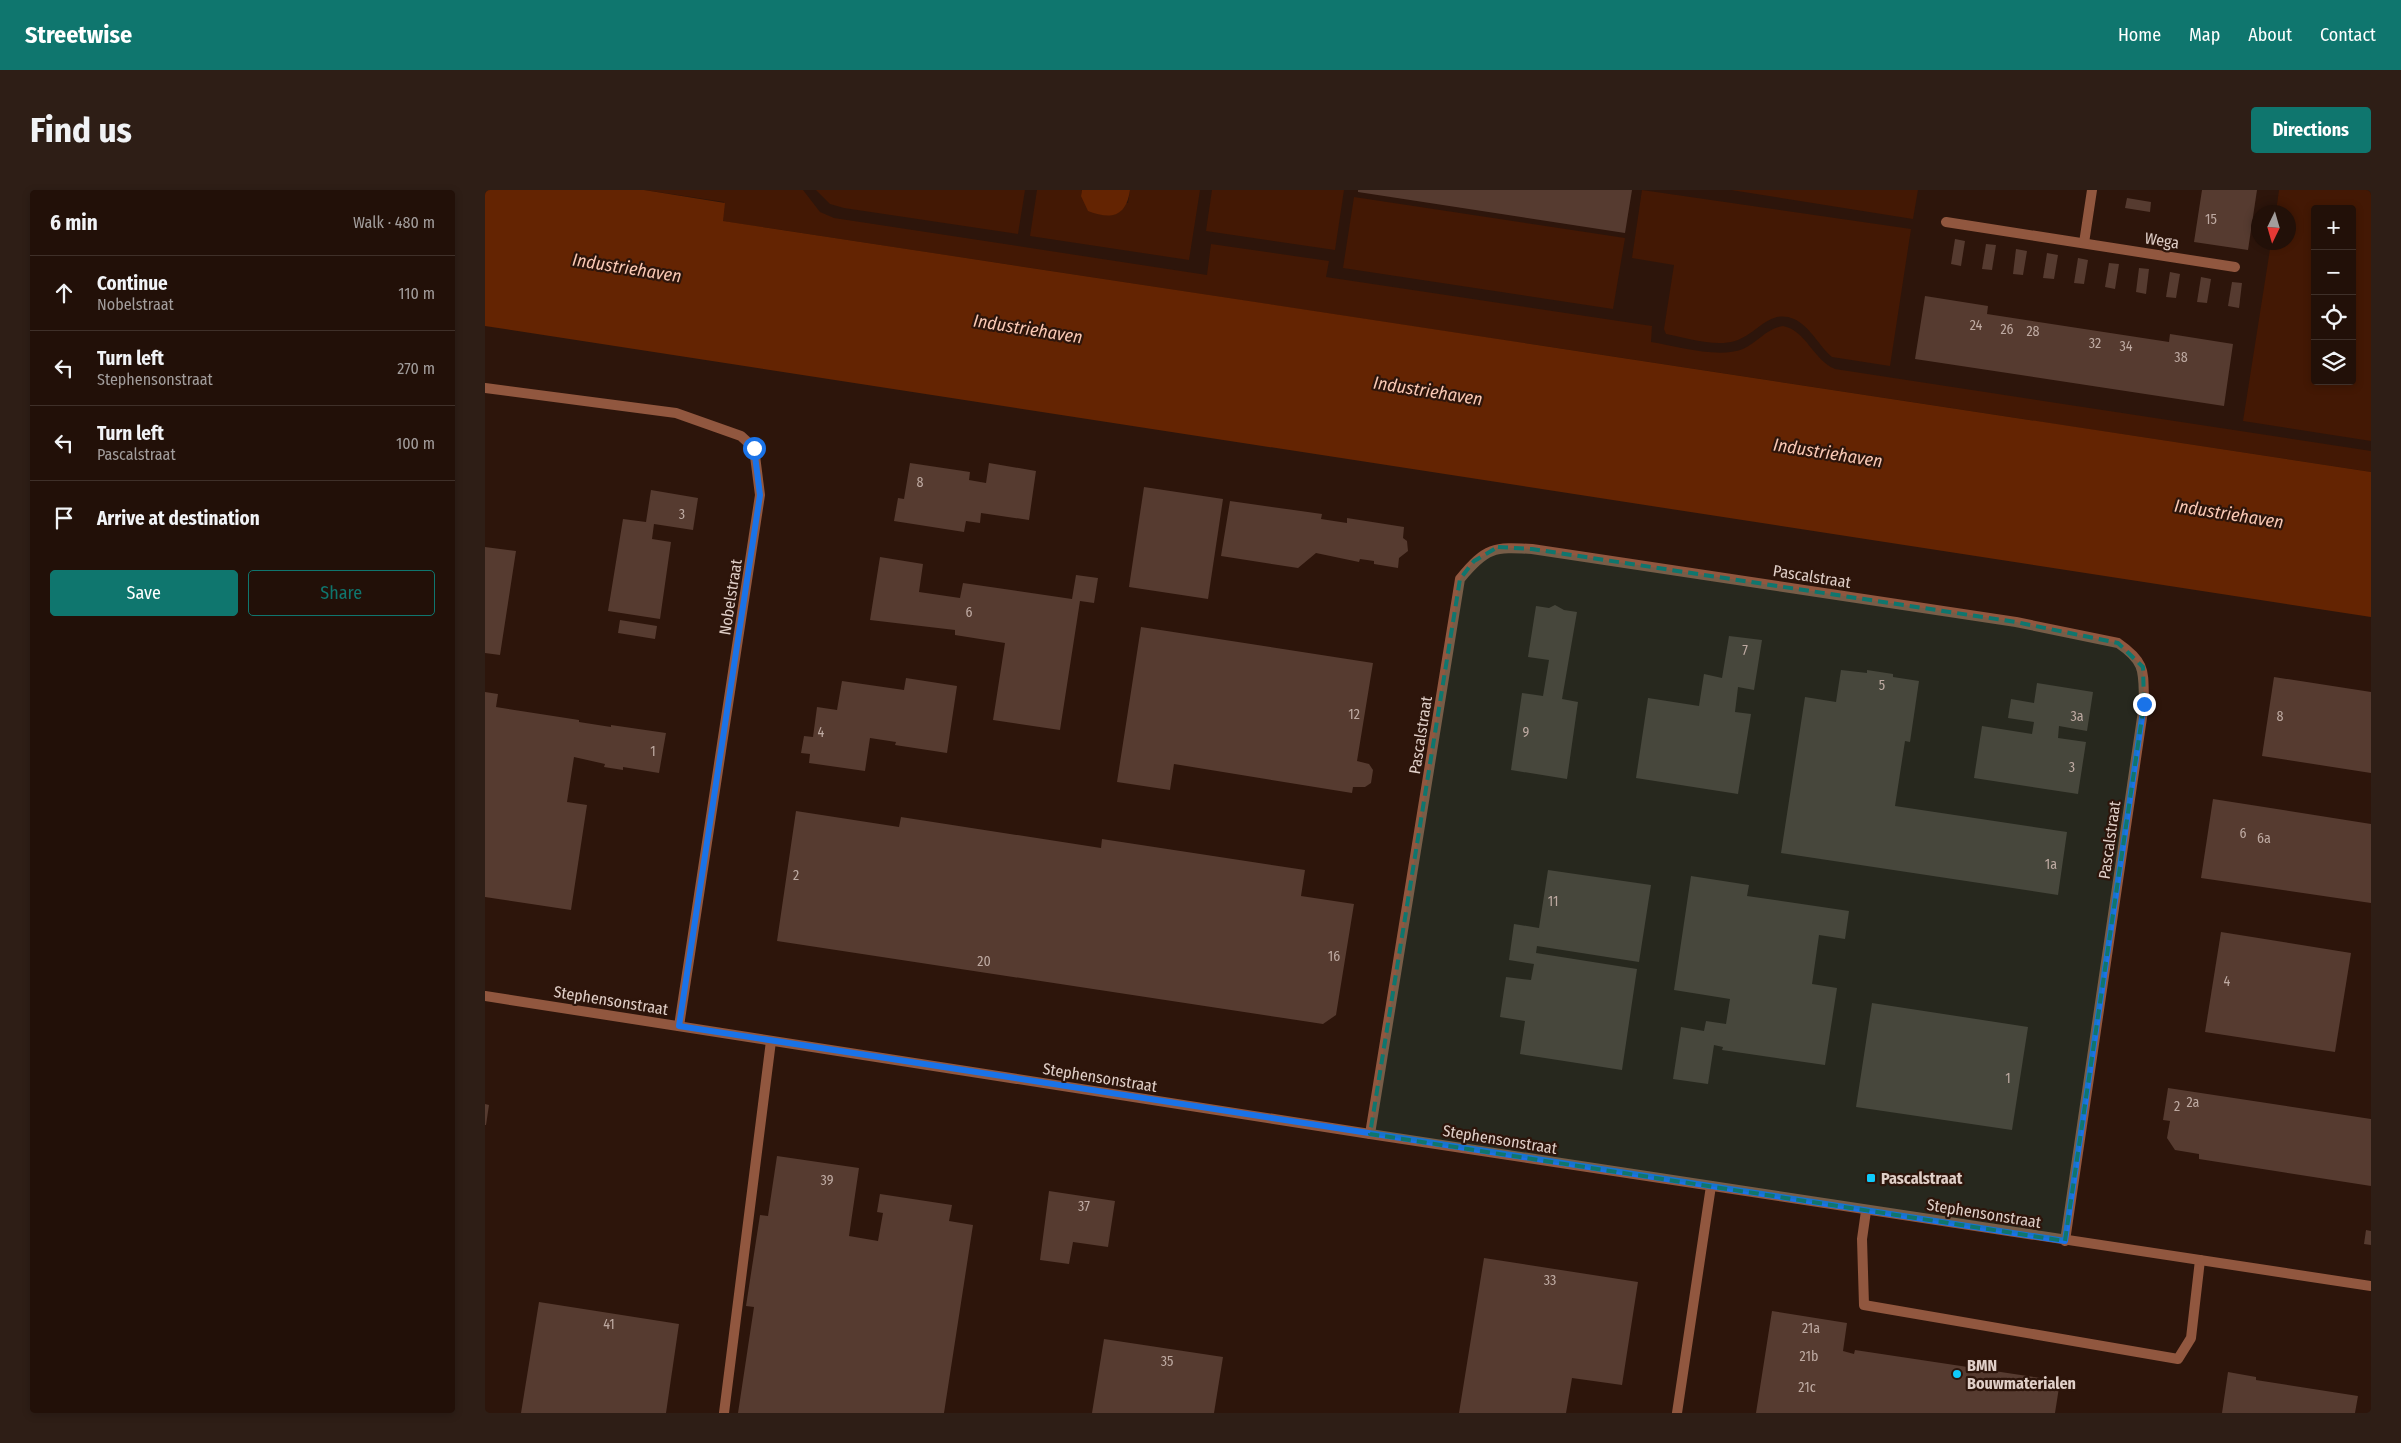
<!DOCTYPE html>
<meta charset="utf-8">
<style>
:root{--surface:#221008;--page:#2e1e16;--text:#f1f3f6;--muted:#a29d9c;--line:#3f3029;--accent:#0f766e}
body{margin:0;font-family:"Fira Sans Condensed",sans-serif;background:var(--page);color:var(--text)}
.controls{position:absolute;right:15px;top:15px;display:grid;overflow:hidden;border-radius:5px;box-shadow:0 2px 8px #0003}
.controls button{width:45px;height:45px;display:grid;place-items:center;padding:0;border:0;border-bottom:1px solid var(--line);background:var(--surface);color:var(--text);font:25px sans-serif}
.compass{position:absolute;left:1766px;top:15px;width:45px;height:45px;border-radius:50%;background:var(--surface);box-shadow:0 2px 8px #0003;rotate:185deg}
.stop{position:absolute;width:15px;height:15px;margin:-11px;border:4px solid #1a73e8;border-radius:50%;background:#fff}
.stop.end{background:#1a73e8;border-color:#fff;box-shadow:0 1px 5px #0008}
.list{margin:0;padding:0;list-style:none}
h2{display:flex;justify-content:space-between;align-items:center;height:65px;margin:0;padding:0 20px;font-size:21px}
h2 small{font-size:16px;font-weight:400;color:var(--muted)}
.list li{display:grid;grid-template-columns:32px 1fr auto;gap:15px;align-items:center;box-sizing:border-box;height:75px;padding:0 20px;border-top:1px solid var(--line)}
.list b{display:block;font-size:19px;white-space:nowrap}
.list p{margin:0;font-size:16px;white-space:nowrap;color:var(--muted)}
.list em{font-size:16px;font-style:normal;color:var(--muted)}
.actions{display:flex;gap:10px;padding:15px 20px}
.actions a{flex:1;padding:11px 0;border:1px solid var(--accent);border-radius:5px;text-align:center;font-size:18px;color:var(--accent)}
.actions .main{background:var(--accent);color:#fff}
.icon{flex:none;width:28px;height:28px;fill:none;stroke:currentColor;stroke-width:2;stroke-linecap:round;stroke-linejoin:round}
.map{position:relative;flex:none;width:1886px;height:1223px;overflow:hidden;border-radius:5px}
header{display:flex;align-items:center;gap:30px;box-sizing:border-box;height:70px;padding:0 25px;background:var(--accent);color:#fff}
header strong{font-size:24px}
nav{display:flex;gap:28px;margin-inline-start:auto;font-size:18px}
.intro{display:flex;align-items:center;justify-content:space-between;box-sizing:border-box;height:120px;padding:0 30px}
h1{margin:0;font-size:35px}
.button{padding:12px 22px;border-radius:5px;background:var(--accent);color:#fff;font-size:18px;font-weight:700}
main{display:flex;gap:30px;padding:0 30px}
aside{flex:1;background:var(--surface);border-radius:5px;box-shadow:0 2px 8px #0003}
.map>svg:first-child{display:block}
</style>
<header>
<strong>Streetwise</strong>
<nav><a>Home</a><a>Map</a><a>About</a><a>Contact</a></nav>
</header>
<div class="intro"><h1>Find us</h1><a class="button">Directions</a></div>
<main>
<aside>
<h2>6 min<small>Walk · 480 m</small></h2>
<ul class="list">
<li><svg class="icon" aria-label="ahead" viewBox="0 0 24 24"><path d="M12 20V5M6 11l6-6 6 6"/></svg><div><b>Continue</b><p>Nobelstraat</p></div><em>110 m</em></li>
<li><svg class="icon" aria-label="left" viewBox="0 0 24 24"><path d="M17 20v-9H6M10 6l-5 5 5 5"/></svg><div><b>Turn left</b><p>Stephensonstraat</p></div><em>270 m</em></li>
<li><svg class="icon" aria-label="left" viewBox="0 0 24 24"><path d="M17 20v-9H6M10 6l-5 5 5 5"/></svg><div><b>Turn left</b><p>Pascalstraat</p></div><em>100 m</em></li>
<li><svg class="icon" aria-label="arrive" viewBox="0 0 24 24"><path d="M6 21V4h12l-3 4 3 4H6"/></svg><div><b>Arrive at destination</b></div></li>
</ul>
<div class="actions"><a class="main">Save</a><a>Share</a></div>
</aside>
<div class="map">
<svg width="1886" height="1223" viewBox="0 0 1886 1223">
<rect width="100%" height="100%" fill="#2d150b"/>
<g fill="#431804" fill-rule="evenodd">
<path d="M159 0H318L335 22 349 28 722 85 726 54 844 71 841 87 1167 136 1166 152C1192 156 1233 169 1258 159 1272 153 1282 138 1298 136 1322 141 1327 169 1350 179L1886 261V282L237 31 239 12Z"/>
<polygon points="331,0 540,0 533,44 359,18 345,14"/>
<polygon points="552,0 597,0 596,6 643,13 645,0 715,0 704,70 545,46"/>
<polygon points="727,0 859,0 850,60 721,41"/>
<path d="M1157 0 1426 39 1405 176 1347 167C1333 155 1326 137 1309 129 1285 118 1271 145 1250 151 1229 157 1203 148 1181 144L1179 139 1189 75 1147 68Z"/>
<polygon points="1246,0 1433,0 1428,29"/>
<path d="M1794 0H1886V251L1758 231 1786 53 1804 52V22H1791ZM1830 19H1867V191H1830Z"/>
<polygon points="869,7 1140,48 1128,119 858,78"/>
</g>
<g fill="#642402">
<polygon points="0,0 159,0 240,13 238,31 1886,282 1886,427 0,136"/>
<path d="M597 0H645C641 27 626 30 603 21L596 6Z"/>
</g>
<g fill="#563b30">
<polygon points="873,0 1147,0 1140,43 873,2"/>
<polygon points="1717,0 1772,0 1763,60 1709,52"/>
<polygon points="1642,8 1666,12 1665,22 1640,18"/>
<polygon points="1470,49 1480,51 1476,76 1466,74"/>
<polygon points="1501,54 1511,55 1507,80 1497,79"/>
<polygon points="1531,59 1542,61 1538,85 1528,84"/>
<polygon points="1562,63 1573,65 1569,89 1558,88"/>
<polygon points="1593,68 1603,70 1599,94 1589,93"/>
<polygon points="1624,73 1634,74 1630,99 1620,97"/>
<polygon points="1654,78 1664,79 1661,104 1651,102"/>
<polygon points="1685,82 1695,84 1691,108 1681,107"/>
<polygon points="1716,87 1726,89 1722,113 1712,112"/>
<polygon points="1747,92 1757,93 1754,118 1743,116"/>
<polygon points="1440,106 1503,116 1502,124 1684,152 1685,144 1748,154 1739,216 1430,169"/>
<polygon points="425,273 485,282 484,290 501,293 504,273 551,281 544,330 496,323 495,333 481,331 479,342 409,331 413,308 419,309"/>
<polygon points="659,297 738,309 723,409 644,397"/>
<polygon points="166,300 213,308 208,340 169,334 167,349 186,352 175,429 123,421 138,329 161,332"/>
<polygon points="745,311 837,324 836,329 862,333 862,328 919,337 918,348 922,351 923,361 914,368 913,378 889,374 889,371 875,369 874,372 831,363 813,378 736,366"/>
<polygon points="0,357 31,361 15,465 0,463"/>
<polygon points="395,367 438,374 434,402 475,408 478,393 587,409 591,385 613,388 609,413 595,411 575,540 508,530 520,453 470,445 470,440 385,430"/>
<polygon points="1070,415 1079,420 1092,422 1077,509 1093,512 1082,589 1026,580 1037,503 1058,506 1064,470 1043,467 1051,416 1064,418"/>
<polygon points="135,430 172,436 170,449 133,443"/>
<polygon points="656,437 888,473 872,571 884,574 888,580 886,593 880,597 868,597 867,603 689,574 685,600 632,592"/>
<polygon points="1244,446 1277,450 1269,500 1253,497 1250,522 1266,524 1253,604 1151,588 1163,508 1214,516 1219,484 1237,488"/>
<polygon points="1356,480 1382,483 1382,480 1408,484 1408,487 1434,491 1425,552 1420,551 1410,616 1582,642 1573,705 1296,663 1320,507 1351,512"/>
<polygon points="1789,487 1886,502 1886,583 1777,566"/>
<polygon points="421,488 472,496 462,563 410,555 411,552 385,548 380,581 324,573 325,564 316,563 319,546 328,547 332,517 352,520 357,491 419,500"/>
<polygon points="1552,493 1608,502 1602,541 1574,536 1573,548 1601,552 1593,604 1489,588 1497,536 1547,544 1549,532 1523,528 1526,509 1549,513"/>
<polygon points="0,502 13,504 11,517 94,530 94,532 126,537 126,535 181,543 174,583 138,577 138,580 119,577 120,574 89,567 82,612 102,615 86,720 0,707"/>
<polygon points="1728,609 1886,634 1886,713 1716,688"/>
<polygon points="311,621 414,637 416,627 616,658 617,649 820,680 816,706 869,714 851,825 838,834 292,751"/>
<polygon points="1063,680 1166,695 1154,772 1052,756 1051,763 1152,779 1137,880 1035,864 1040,831 1015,827 1021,787 1046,790 1049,774 1024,770 1029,734 1054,738"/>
<polygon points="1206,686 1264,695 1262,706 1364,721 1360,749 1334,745 1327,794 1352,798 1340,875 1237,860 1238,857 1229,855 1223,894 1188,889 1196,837 1219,841 1221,831 1241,834 1245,809 1189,800"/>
<polygon points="1736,742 1866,763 1850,862 1720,842"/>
<polygon points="1387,813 1543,837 1527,940 1371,917"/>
<polygon points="1683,898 1886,929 1886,996 1714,969 1714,964 1690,960 1682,948 1685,931 1678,930"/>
<polygon points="0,914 4,915 1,935 0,935"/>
<polygon points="292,966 374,978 364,1046 393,1051 398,1023 392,1022 395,1004 467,1015 464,1031 488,1035 459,1223 253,1223 269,1117 261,1116 275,1025 283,1026"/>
<polygon points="564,1001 630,1011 623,1057 588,1052 584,1074 555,1070"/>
<polygon points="1881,1040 1886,1041 1886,1055 1879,1054"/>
<polygon points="999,1068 1153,1092 1137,1195 1087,1188 1081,1223 974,1223"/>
<polygon points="54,1112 194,1134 181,1223 36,1223"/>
<polygon points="1287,1121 1362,1133 1358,1161 1369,1164 1370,1160 1575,1191 1570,1223 1271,1223"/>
<polygon points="619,1149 738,1167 729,1223 607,1223"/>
<polygon points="1743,1182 1771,1187 1771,1190 1873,1206 1870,1223 1737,1223"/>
</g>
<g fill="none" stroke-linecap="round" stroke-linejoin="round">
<g stroke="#91573f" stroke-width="10">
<polyline points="1381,1021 1377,1049 1379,1115 1693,1169 1706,1148 1715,1070"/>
<polyline points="239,1223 286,851"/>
</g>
<g stroke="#91573f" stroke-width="10">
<polyline points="1461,32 1750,77"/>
<polyline points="1599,53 1607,0"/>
<polyline points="0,198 191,223 256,246 269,258 275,305 194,836"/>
<path d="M885 944 975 389C1001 357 1009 357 1047 359L1531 432 1633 453C1662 473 1658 482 1659 514L1580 1051"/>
<polyline points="1192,1223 1226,996"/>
</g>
<polyline stroke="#91573f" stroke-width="10" points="0,806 885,944 1886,1096"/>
</g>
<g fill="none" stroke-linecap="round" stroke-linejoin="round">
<polyline stroke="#1a73e8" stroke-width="6" points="269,258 275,305 194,836 1580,1051 1659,514"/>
</g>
<path fill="#0f766e" fill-opacity="0.2" stroke="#0f766e" stroke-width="4" stroke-dasharray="10 6" stroke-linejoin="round" d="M1013 357 1047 359 1531 432 1633 453 1658 477 1659 514 1580 1051 885 944 975 389 989 371Z"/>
<g fill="#0fcafa" stroke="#2d150b" stroke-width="2">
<rect x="1381" y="983" width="10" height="10" rx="2.5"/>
<circle cx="1472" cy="1184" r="5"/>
</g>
<g text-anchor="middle" stroke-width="4.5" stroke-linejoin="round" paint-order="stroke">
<g font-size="14" fill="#beaaa2">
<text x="1726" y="34">15</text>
<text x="1491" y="140">24</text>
<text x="1522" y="144">26</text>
<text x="1548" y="146">28</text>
<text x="1610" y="158">32</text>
<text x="1641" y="161">34</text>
<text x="1696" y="172">38</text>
<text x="435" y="297">8</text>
<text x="197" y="329">3</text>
<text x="484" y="427">6</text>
<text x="1260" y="465">7</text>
<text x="1397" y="500">5</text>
<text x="869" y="529">12</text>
<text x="1592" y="531">3a</text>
<text x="1795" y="531">8</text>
<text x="336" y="547">4</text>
<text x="1041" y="547">9</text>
<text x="168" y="566">1</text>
<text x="1587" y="582">3</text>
<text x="1758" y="648">6</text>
<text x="1779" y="653">6a</text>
<text x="1566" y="679">1a</text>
<text x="311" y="690">2</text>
<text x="1068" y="716">11</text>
<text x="849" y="771">16</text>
<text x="499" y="776">20</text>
<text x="1742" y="796">4</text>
<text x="1523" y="893">1</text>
<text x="1708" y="917">2a</text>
<text x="1692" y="921">2</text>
<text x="342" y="995">39</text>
<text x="599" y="1021">37</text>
<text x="1065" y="1095">33</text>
<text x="124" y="1139">41</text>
<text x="1326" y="1143">21a</text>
<text x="1324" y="1171">21b</text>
<text x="682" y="1176">35</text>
<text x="1322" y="1202">21c</text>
</g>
<g font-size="16" fill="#e0cfc8" stroke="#2d150b">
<text transform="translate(1677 50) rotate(9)" y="6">Wega</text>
<text transform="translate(1327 386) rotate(9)" y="6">Pascalstraat</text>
<text transform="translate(245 407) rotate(-81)" y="6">Nobelstraat</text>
<text transform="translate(935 545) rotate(-81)" y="6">Pascalstraat</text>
<text transform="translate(1624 650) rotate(-82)" y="6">Pascalstraat</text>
<text transform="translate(126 810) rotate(9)" y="6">Stephensonstraat</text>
<text transform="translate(615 887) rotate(9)" y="6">Stephensonstraat</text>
<text transform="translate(1015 949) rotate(9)" y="6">Stephensonstraat</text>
<text transform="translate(1499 1023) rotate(9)" y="6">Stephensonstraat</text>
</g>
<g font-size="16" font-weight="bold" fill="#e0cfc8" stroke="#2d150b" text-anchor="start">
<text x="1396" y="994">Pascalstraat</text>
<text x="1482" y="1181">BMN<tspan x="1482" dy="18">Bouwmaterialen</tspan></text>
</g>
<g font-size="18" font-style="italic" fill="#f9c8b4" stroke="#2d150b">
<text transform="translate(142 78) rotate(9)" y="6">Industriehaven</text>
<text transform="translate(543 139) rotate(9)" y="6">Industriehaven</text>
<text transform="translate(943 201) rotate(9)" y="6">Industriehaven</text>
<text transform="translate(1343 263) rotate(9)" y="6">Industriehaven</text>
<text transform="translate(1744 324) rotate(9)" y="6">Industriehaven</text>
</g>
</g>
</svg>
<div class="controls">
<button>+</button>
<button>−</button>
<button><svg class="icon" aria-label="locate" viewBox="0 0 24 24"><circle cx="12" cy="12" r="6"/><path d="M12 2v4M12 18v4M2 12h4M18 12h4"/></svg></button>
<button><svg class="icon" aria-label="layers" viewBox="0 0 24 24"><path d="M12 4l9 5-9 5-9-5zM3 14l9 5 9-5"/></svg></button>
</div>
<svg class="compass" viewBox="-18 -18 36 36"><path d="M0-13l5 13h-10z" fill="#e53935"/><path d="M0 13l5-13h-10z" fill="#a29d9c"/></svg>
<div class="stop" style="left:269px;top:258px"></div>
<div class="stop end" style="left:1659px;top:514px"></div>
</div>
</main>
